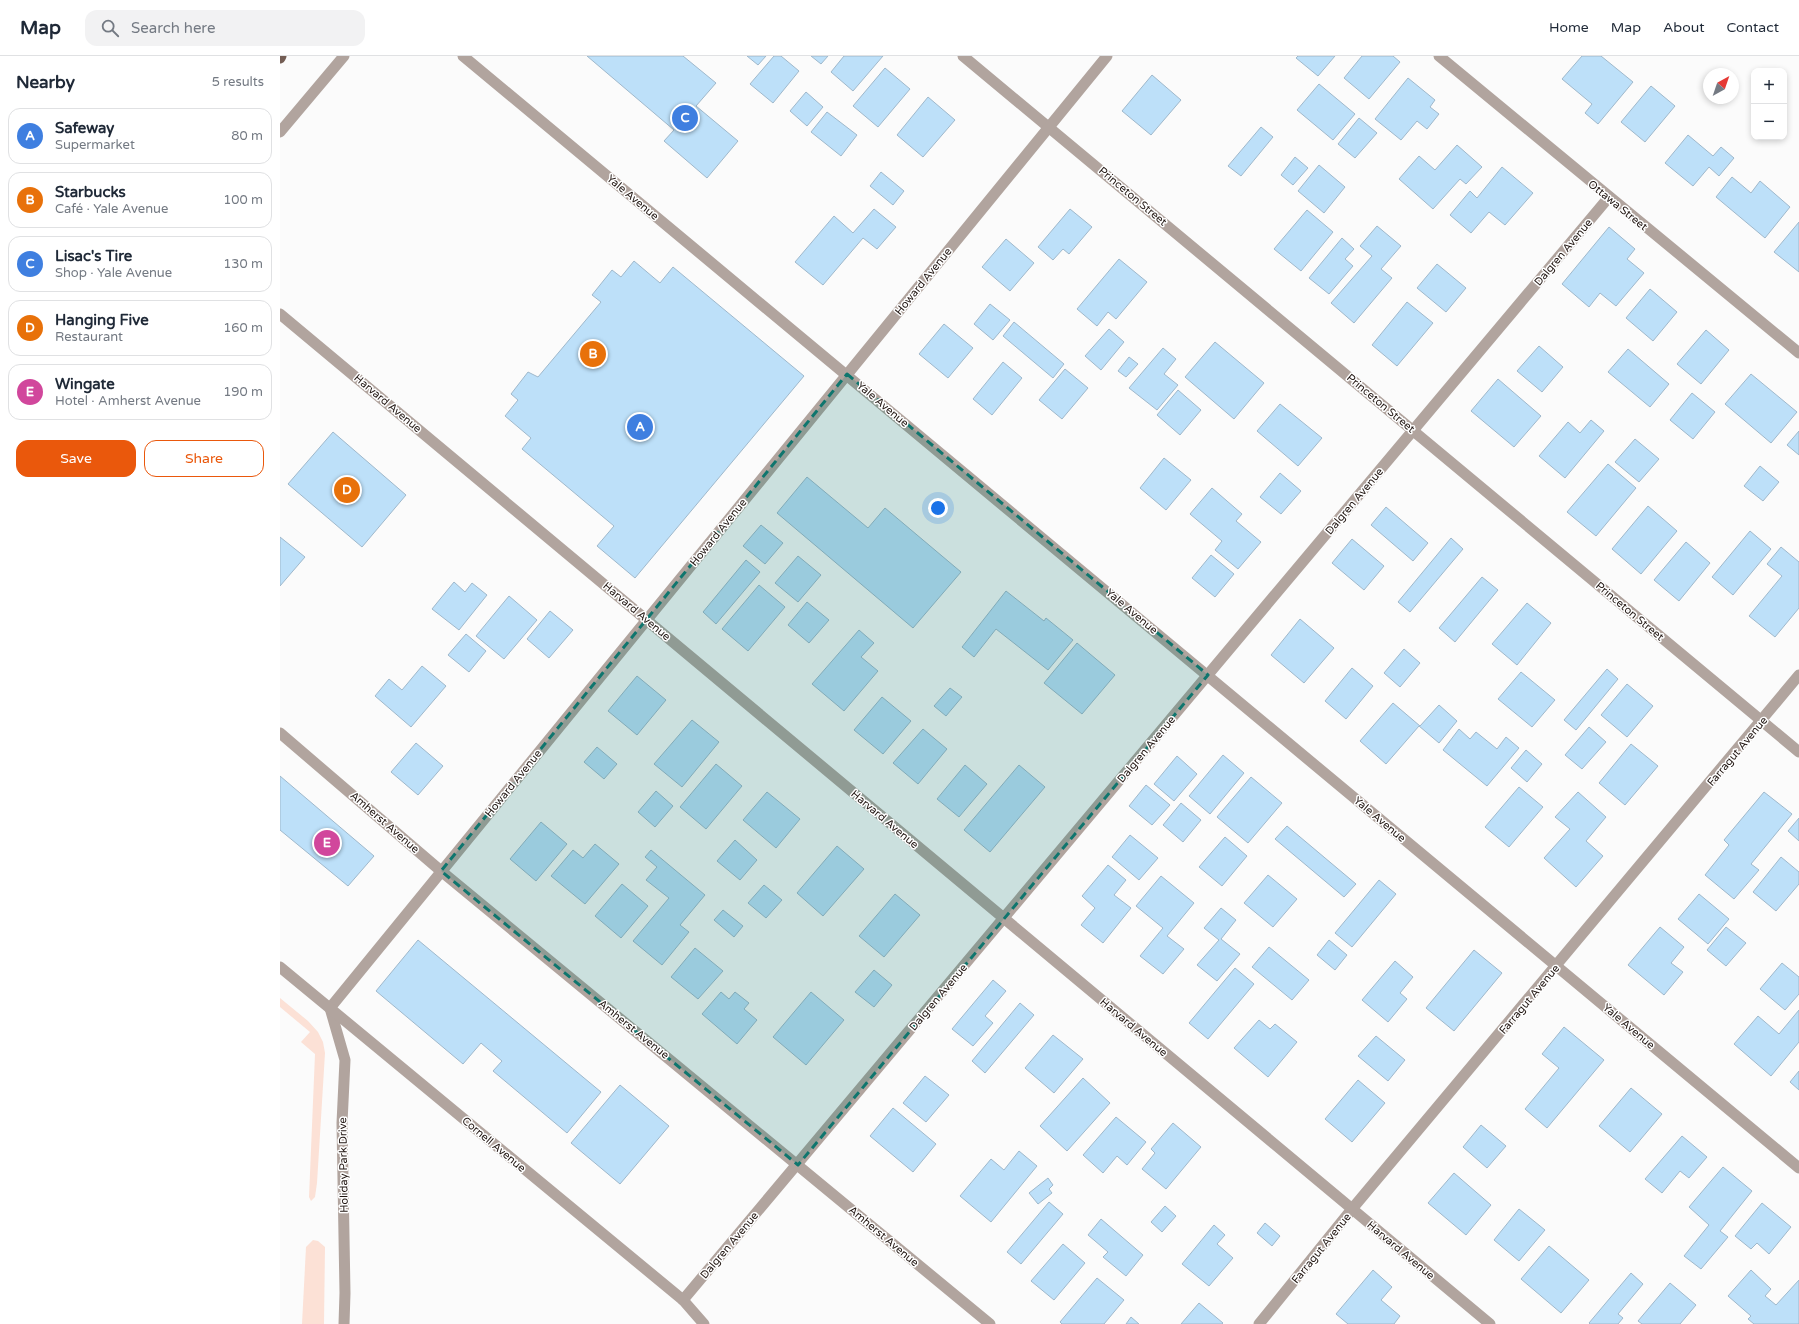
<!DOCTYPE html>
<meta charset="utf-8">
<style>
:root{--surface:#fff;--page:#f2f2f3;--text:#1f2937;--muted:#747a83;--line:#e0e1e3;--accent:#ea580c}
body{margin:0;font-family:"Varela Round",sans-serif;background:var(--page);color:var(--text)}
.controls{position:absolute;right:12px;top:12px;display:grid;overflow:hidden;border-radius:8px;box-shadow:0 2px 6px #0003}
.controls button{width:36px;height:36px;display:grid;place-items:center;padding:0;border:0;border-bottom:1px solid var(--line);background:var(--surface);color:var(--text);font:20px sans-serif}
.compass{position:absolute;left:1423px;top:12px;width:36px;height:36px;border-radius:50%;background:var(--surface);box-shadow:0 2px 6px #0003;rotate:40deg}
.you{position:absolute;left:658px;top:452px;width:14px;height:14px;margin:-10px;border:3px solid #fff;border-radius:50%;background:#1a73e8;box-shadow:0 0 0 6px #1a73e833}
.badge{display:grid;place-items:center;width:26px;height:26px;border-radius:50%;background:var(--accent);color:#fff;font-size:13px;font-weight:700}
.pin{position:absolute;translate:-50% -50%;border:2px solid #fff;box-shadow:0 1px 4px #0006}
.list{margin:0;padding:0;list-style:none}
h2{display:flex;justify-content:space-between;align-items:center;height:52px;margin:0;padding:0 16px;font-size:17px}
h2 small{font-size:13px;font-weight:400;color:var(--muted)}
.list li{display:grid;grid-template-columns:26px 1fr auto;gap:12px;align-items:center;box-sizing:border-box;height:56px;margin:0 8px 8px;padding:0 8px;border:1px solid var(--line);border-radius:12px}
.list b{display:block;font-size:15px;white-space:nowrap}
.list p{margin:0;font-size:13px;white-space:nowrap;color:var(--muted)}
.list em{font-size:13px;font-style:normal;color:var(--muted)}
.actions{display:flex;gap:8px;padding:12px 16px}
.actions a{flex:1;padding:9px 0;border:1px solid var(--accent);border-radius:12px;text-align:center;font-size:14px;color:var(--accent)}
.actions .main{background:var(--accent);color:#fff}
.icon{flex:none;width:22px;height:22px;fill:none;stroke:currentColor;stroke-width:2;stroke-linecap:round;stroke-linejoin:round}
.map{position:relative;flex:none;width:1519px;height:1268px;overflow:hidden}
header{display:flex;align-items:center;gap:24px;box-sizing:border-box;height:56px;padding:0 20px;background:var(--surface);border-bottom:1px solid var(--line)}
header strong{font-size:19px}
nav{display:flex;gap:22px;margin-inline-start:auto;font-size:14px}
.search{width:280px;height:36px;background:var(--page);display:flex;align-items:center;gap:10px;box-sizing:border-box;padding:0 14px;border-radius:12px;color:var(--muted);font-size:15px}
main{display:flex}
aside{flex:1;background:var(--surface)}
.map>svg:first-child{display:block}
</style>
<header>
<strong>Map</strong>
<div class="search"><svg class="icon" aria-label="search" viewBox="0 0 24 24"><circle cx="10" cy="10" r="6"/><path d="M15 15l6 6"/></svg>Search here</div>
<nav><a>Home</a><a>Map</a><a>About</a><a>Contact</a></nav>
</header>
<main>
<aside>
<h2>Nearby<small>5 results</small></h2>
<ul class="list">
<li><span class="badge" style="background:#3f7fe0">A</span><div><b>Safeway</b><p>Supermarket</p></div><em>80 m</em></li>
<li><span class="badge" style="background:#e8710a">B</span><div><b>Starbucks</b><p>Café · Yale Avenue</p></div><em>100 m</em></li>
<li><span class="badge" style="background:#3f7fe0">C</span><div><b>Lisac's Tire</b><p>Shop · Yale Avenue</p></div><em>130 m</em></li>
<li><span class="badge" style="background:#e8710a">D</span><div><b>Hanging Five</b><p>Restaurant</p></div><em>160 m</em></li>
<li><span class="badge" style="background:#d1479c">E</span><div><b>Wingate</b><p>Hotel · Amherst Avenue</p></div><em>190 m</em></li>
</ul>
<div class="actions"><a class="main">Save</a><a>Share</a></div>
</aside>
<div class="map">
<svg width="1519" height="1268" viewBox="0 0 1519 1268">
<rect width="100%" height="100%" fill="#fbfbfb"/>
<g fill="#fce1d6">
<polygon points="0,942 28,965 38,976 43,986 45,997 42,1046 37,1127 35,1141 31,1145 29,1141 35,998 21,986 30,976 0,951"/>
<polygon points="33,1184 38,1185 45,1191 44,1268 22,1268 26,1191"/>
</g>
<g fill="#bde0f9" stroke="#9fb8cb">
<polygon points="307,0 403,0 436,27 416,50 458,85 427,122 384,85 394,74"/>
<polygon points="467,0 486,0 478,9"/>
<polygon points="494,0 501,0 519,15 493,47 470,28"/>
<polygon points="531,0 548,0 541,8"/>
<polygon points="564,0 603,0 573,35 551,16"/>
<polygon points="1018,0 1055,0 1038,20 1016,2"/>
<polygon points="1082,0 1113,0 1120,6 1089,43 1064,22"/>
<polygon points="1302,0 1321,0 1353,26 1318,68 1305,57 1312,48 1282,23"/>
<polygon points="605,12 630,33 598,71 573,50"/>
<polygon points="872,19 901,44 871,79 842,55"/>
<polygon points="1128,22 1155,44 1150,51 1159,58 1147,73 1137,65 1121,84 1095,63"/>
<polygon points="1039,28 1075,58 1053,84 1017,54"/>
<polygon points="1371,30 1395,50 1365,86 1341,66"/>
<polygon points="526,36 543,51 527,70 510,55"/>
<polygon points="648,41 675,64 643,101 617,79"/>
<polygon points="547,56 577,79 561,100 531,76"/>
<polygon points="1079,62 1097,77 1075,102 1058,88"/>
<polygon points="981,71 993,81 961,120 948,110"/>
<polygon points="1408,79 1433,100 1441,91 1454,102 1439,120 1429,111 1413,130 1385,107"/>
<polygon points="1177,89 1202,111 1186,128 1180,123 1153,153 1119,123 1139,100 1155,114"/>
<polygon points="1015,101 1028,112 1013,129 1001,119"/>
<polygon points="1039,109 1065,131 1044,157 1018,135"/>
<polygon points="1222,111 1253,137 1225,169 1209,156 1191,177 1170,159 1190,135 1197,142"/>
<polygon points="601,116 624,135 613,149 590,130"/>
<polygon points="1452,121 1471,137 1480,125 1510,151 1485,182 1436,141"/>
<polygon points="594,153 616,171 597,193 583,182 543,229 515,206 554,160 573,177"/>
<polygon points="790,153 812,171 789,198 783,193 773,204 758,191"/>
<polygon points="1027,154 1053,176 1021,215 994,193"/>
<polygon points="1519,166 1519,216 1494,196"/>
<polygon points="1097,170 1121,190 1101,213 1112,222 1074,267 1051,247 1092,200 1080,190"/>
<polygon points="1329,171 1355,193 1347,203 1364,217 1336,250 1320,237 1309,251 1282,228"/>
<polygon points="1062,182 1074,193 1065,203 1073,210 1049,238 1029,222"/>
<polygon points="726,183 754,207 730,235 702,211"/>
<polygon points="839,203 867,226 836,263 828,256 817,270 797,253"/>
<polygon points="354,205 380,227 393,211 524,320 355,522 317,490 334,470 242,393 251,382 225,360 238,344 231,338 248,316 258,321 321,246 312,239 332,214 341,221"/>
<polygon points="1157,208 1186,232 1166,256 1137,232"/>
<polygon points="1370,233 1397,256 1373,285 1346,262"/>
<polygon points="1127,246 1153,267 1117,310 1092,289"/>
<polygon points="710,248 730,264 713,284 694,268"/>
<polygon points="734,266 784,308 773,322 723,280"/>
<polygon points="664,268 693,292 668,322 639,298"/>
<polygon points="829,273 844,286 821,314 805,300"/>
<polygon points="1426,274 1449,294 1421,328 1397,308"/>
<polygon points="935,286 984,327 954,363 905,321"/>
<polygon points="1259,290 1283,311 1262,336 1237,315"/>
<polygon points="883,292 896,303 884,318 898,329 877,354 849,332"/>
<polygon points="1348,293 1389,328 1370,351 1328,316"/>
<polygon points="849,301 858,308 846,321 838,315"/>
<polygon points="723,306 742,322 712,359 693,343"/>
<polygon points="785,313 808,332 782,363 759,344"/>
<polygon points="1471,318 1517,356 1491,387 1445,348"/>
<polygon points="1218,323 1261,360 1234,391 1191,355"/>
<polygon points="898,334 921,354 900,379 877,359"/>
<polygon points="1412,337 1435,356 1413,383 1390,364"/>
<polygon points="1000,348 1042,382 1018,410 977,375"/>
<polygon points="1311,364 1324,375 1285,422 1259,400 1288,366 1300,377"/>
<polygon points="1519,375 1519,399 1507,389"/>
<polygon points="53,376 126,439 82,491 8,428"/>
<polygon points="1355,383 1379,403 1359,426 1335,406"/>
<polygon points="884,402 911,424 886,454 860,432"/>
<polygon points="1328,408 1356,432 1316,480 1287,456"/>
<polygon points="1480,410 1499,426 1483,445 1464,430"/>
<polygon points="1000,417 1021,435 1001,458 980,441"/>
<polygon points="527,421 588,472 605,452 681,516 633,572 497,457"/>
<polygon points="932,432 962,458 956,465 981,486 958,513 935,494 942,485 910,458"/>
<polygon points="1368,450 1397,475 1361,518 1332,493"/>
<polygon points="1106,451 1148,487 1133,505 1091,469"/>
<polygon points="481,469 503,487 485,508 463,490"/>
<polygon points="1470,475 1491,493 1453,539 1432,521"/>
<polygon points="0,481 25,501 0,530"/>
<polygon points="1171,482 1183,493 1130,556 1118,546"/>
<polygon points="1072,483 1104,510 1084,534 1052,507"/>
<polygon points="1406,486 1430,507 1399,545 1374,524"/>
<polygon points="1501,491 1519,506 1519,552 1495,581 1469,560 1502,520 1487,508"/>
<polygon points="931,499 954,518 935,541 912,522"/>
<polygon points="518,500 541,519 518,546 495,527"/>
<polygon points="466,504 480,516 436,568 423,556"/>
<polygon points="1202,521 1218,534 1175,586 1159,572"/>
<polygon points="174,526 185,536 192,527 207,539 179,574 152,553"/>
<polygon points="479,529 505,551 468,595 442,573"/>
<polygon points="726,535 764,565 766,562 793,584 768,614 716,573 694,601 682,591"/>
<polygon points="229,540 257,564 224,603 196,580"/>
<polygon points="527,546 549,564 529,587 508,569"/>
<polygon points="1247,547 1271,567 1237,609 1212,588"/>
<polygon points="270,555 293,574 269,602 247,583"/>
<polygon points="1020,563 1054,592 1024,627 991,599"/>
<polygon points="579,574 594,587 581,601 598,615 564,655 532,628"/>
<polygon points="186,578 206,595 189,616 168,599"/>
<polygon points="797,587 835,619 802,658 764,627"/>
<polygon points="1124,593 1140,607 1120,631 1104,617"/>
<polygon points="142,610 166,630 131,671 95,640 109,623 122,634"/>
<polygon points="1072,612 1093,630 1066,663 1045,645"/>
<polygon points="1327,613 1338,623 1296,674 1284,664"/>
<polygon points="1241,616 1275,644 1252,671 1218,643"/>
<polygon points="357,620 386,644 357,679 328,655"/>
<polygon points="1347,628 1373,650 1347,681 1321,659"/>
<polygon points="670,632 682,641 666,660 654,650"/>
<polygon points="602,641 631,665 603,698 574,674"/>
<polygon points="1113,647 1140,670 1159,649 1177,665 1159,687 1139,670 1106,708 1080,685"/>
<polygon points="412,664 439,686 402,731 374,708"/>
<polygon points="1309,671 1326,686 1302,713 1285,699"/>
<polygon points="643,673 667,693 638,728 613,707"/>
<polygon points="1179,673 1190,683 1196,676 1217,693 1226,681 1239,692 1207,730 1163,694"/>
<polygon points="136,687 163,710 138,739 111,716"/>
<polygon points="1351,688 1378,710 1345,749 1319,727"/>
<polygon points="317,691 337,708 324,723 304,706"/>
<polygon points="1246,694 1262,708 1247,726 1231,712"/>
<polygon points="943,699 964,717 930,758 909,740"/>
<polygon points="897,700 917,718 894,745 874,728"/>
<polygon points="436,708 462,730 426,773 400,751"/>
<polygon points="685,709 707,728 679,761 657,743"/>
<polygon points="739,709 765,731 710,796 684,774"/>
<polygon points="0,720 94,800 68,830 0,774"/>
<polygon points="971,721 1002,747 968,787 937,761"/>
<polygon points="866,729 890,749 872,769 849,750"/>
<polygon points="1239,731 1263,751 1229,791 1205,771"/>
<polygon points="376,735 393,750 375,771 358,756"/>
<polygon points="487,736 520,763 496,792 463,764"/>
<polygon points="1298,736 1326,761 1306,785 1323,800 1296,831 1264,802 1290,773 1275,761"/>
<polygon points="1484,736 1512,758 1471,808 1479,814 1454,843 1425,819 1449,789 1444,784"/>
<polygon points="901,747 921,764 903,786 883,769"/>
<polygon points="1519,762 1519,785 1508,775"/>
<polygon points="261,766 287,788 256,825 230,803"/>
<polygon points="1007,770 1076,828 1064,841 995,783"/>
<polygon points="850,779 878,802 859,824 832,801"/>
<polygon points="945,781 967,800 942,830 919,811"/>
<polygon points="455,784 477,804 460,824 437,805"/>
<polygon points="315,788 339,808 305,848 271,820 293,794 303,802"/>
<polygon points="557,790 584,813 543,860 517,837"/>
<polygon points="371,794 425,839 400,869 409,876 382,909 353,885 389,842 366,824 377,811 365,801"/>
<polygon points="1501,801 1519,816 1519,828 1496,855 1473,836"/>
<polygon points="828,809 846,824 834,839 851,852 823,887 801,869 815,852 802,840"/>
<polygon points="988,819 1017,843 993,871 964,847"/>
<polygon points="881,820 914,847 887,880 904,893 883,918 860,900 883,872 856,850"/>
<polygon points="1099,824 1116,838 1072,891 1055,877"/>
<polygon points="342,828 368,850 341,882 315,860"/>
<polygon points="484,829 502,844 486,862 468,847"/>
<polygon points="615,838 640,859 604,901 579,880"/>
<polygon points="1419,838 1449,863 1428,888 1398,863"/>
<polygon points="941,852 956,864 941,883 960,898 937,925 917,909 939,884 924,872"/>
<polygon points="443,854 463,870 454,881 434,864"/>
<polygon points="1380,871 1404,891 1391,907 1403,916 1384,939 1348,909"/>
<polygon points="1446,871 1466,887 1446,910 1427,894"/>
<polygon points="138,884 321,1036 287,1077 213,1015 222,1005 201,987 183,1008 96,935"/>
<polygon points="1049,884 1067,899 1055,914 1037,899"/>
<polygon points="989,891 1029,924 1012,944 972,911"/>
<polygon points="415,892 443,915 418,943 391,921"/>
<polygon points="1194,894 1222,917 1174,975 1146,952"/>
<polygon points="1115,905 1133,921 1120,937 1127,943 1108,966 1082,944"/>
<polygon points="1502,907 1519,921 1519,938 1505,954 1480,933"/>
<polygon points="955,912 974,928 928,983 909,967"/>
<polygon points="594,914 612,929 594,951 575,936"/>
<polygon points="713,924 726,935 705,960 713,967 693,990 672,973"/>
<polygon points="441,936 449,943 455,936 469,947 464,953 477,964 457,988 422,958"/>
<polygon points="531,936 564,964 526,1009 493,981"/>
<polygon points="740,947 754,959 705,1017 692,1005"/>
<polygon points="1519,954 1519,986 1491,1020 1454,988 1478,960 1499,978"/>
<polygon points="979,964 990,973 995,968 1017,986 988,1021 954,992"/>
<polygon points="1284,971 1324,1004 1267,1072 1245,1053 1279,1012 1262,998"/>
<polygon points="773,979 803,1003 774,1037 745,1012"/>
<polygon points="1096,980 1125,1004 1108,1025 1078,1000"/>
<polygon points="1519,1015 1519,1034 1510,1026"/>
<polygon points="645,1020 669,1039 646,1066 623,1047"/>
<polygon points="803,1022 830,1047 787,1095 760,1070"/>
<polygon points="1078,1024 1105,1047 1072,1086 1045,1063"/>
<polygon points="340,1029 389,1070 340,1128 291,1087"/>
<polygon points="1351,1032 1382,1058 1350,1096 1319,1070"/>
<polygon points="613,1052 656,1088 633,1116 590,1080"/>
<polygon points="836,1061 866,1086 847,1109 837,1100 823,1117 803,1099"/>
<polygon points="893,1067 921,1091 886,1133 862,1113 875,1097 871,1093"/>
<polygon points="1201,1069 1226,1090 1207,1112 1183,1091"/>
<polygon points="1402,1080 1427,1101 1409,1122 1400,1115 1382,1137 1365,1123"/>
<polygon points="739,1095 757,1110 711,1166 680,1140 711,1103 724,1114"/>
<polygon points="1443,1111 1472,1135 1440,1175 1448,1181 1421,1213 1404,1200 1429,1169 1409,1151"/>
<polygon points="1174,1117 1211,1149 1186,1179 1148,1147"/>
<polygon points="768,1122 773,1129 769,1133 772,1137 758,1148 749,1137"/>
<polygon points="769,1146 783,1158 741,1208 727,1196"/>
<polygon points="1482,1147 1511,1171 1489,1198 1477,1187 1471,1193 1455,1180"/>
<polygon points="885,1150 896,1160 882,1176 871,1166"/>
<polygon points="1239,1153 1265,1174 1239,1205 1214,1184"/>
<polygon points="821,1163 863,1199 846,1220 823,1201 828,1196 808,1179"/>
<polygon points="985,1167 1000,1180 992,1190 977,1177"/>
<polygon points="934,1169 945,1179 937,1188 953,1202 929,1230 902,1208"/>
<polygon points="783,1188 805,1207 774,1244 751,1225"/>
<polygon points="1269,1190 1309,1224 1281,1257 1241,1223"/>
<polygon points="1093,1214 1112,1231 1101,1244 1120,1260 1114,1268 1068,1268 1056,1258"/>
<polygon points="1471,1214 1491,1233 1485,1240 1496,1249 1519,1224 1519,1268 1474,1268 1468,1263 1471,1260 1448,1240"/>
<polygon points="1351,1217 1363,1228 1338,1258 1343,1262 1338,1268 1310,1268 1309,1267"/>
<polygon points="817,1222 844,1244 824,1268 782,1268 780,1266"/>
<polygon points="1390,1227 1416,1249 1400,1268 1362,1268 1358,1265"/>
<polygon points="919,1247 943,1267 942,1268 901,1268"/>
<polygon points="851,1261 859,1268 846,1268"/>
</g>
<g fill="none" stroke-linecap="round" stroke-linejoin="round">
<g stroke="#b1a49e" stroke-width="11">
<polyline points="183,0 1519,1112"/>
<polyline points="683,0 1519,696"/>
<polyline points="1159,0 1519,297"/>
<polyline points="0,76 64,0"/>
<polyline points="0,258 1210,1268"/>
<polyline points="403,1244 1329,141"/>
<polyline points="64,1268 65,1237 62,1067 65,1004 50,952 827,0"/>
</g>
<g stroke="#b1a49e" stroke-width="11">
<polyline points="0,677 161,815 710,1268"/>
<polyline points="0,911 403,1244 424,1268"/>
<polyline points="979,1268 1072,1153 1519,619"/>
</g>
<polyline stroke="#735d54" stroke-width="11" points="0,2 1,0"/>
</g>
<path fill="#0f766e" fill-opacity="0.2" stroke="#0f766e" stroke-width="3" stroke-dasharray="8 5" stroke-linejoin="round" d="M567 318 928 619 518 1109 161 815Z"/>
<g text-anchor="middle" stroke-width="3" stroke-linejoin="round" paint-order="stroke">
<g font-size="11" fill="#201511" stroke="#fff">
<text transform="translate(853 140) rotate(40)" y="4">Princeton Street</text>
<text transform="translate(353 141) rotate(40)" y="4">Yale Avenue</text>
<text transform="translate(1338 149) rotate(39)" y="4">Ottawa Street</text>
<text transform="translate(1283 196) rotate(-50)" y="4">Dalgren Avenue</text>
<text transform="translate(643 225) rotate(-51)" y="4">Howard Avenue</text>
<text transform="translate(108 347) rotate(40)" y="4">Harvard Avenue</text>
<text transform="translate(1101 347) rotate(40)" y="4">Princeton Street</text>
<text transform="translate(603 348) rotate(40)" y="4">Yale Avenue</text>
<text transform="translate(1074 445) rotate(-50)" y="4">Dalgren Avenue</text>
<text transform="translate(438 476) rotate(-51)" y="4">Howard Avenue</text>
<text transform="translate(357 555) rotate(40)" y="4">Harvard Avenue</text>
<text transform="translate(852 555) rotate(40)" y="4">Yale Avenue</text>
<text transform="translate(1350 555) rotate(40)" y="4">Princeton Street</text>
<text transform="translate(866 693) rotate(-50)" y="4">Dalgren Avenue</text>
<text transform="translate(1457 695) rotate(-50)" y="4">Farragut Avenue</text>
<text transform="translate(233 727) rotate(-51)" y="4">Howard Avenue</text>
<text transform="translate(605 763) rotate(40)" y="4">Harvard Avenue</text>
<text transform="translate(1100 763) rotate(40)" y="4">Yale Avenue</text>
<text transform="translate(105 766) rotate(41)" y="4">Amherst Avenue</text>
<text transform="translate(658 941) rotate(-50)" y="4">Dalgren Avenue</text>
<text transform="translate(1249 943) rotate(-50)" y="4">Farragut Avenue</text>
<text transform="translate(1349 970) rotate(40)" y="4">Yale Avenue</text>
<text transform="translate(854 971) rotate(40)" y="4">Harvard Avenue</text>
<text transform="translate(354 973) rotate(39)" y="4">Amherst Avenue</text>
<text transform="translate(214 1088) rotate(40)" y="4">Cornell Avenue</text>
<text transform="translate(63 1109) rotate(-91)" y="4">Holiday Park Drive</text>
<text transform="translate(604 1180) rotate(40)" y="4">Amherst Avenue</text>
<text transform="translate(449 1189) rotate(-50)" y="4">Dalgren Avenue</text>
<text transform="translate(1041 1192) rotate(-51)" y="4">Farragut Avenue</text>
<text transform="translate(1121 1194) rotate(40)" y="4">Harvard Avenue</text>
</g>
</g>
</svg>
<div class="controls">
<button>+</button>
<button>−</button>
</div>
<svg class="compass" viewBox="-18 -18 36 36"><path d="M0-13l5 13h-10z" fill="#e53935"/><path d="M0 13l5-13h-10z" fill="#747a83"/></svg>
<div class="you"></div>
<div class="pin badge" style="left:360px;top:371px;background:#3f7fe0">A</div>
<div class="pin badge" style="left:313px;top:298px;background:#e8710a">B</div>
<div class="pin badge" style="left:405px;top:62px;background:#3f7fe0">C</div>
<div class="pin badge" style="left:67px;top:434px;background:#e8710a">D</div>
<div class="pin badge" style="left:47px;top:787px;background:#d1479c">E</div>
</div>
</main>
